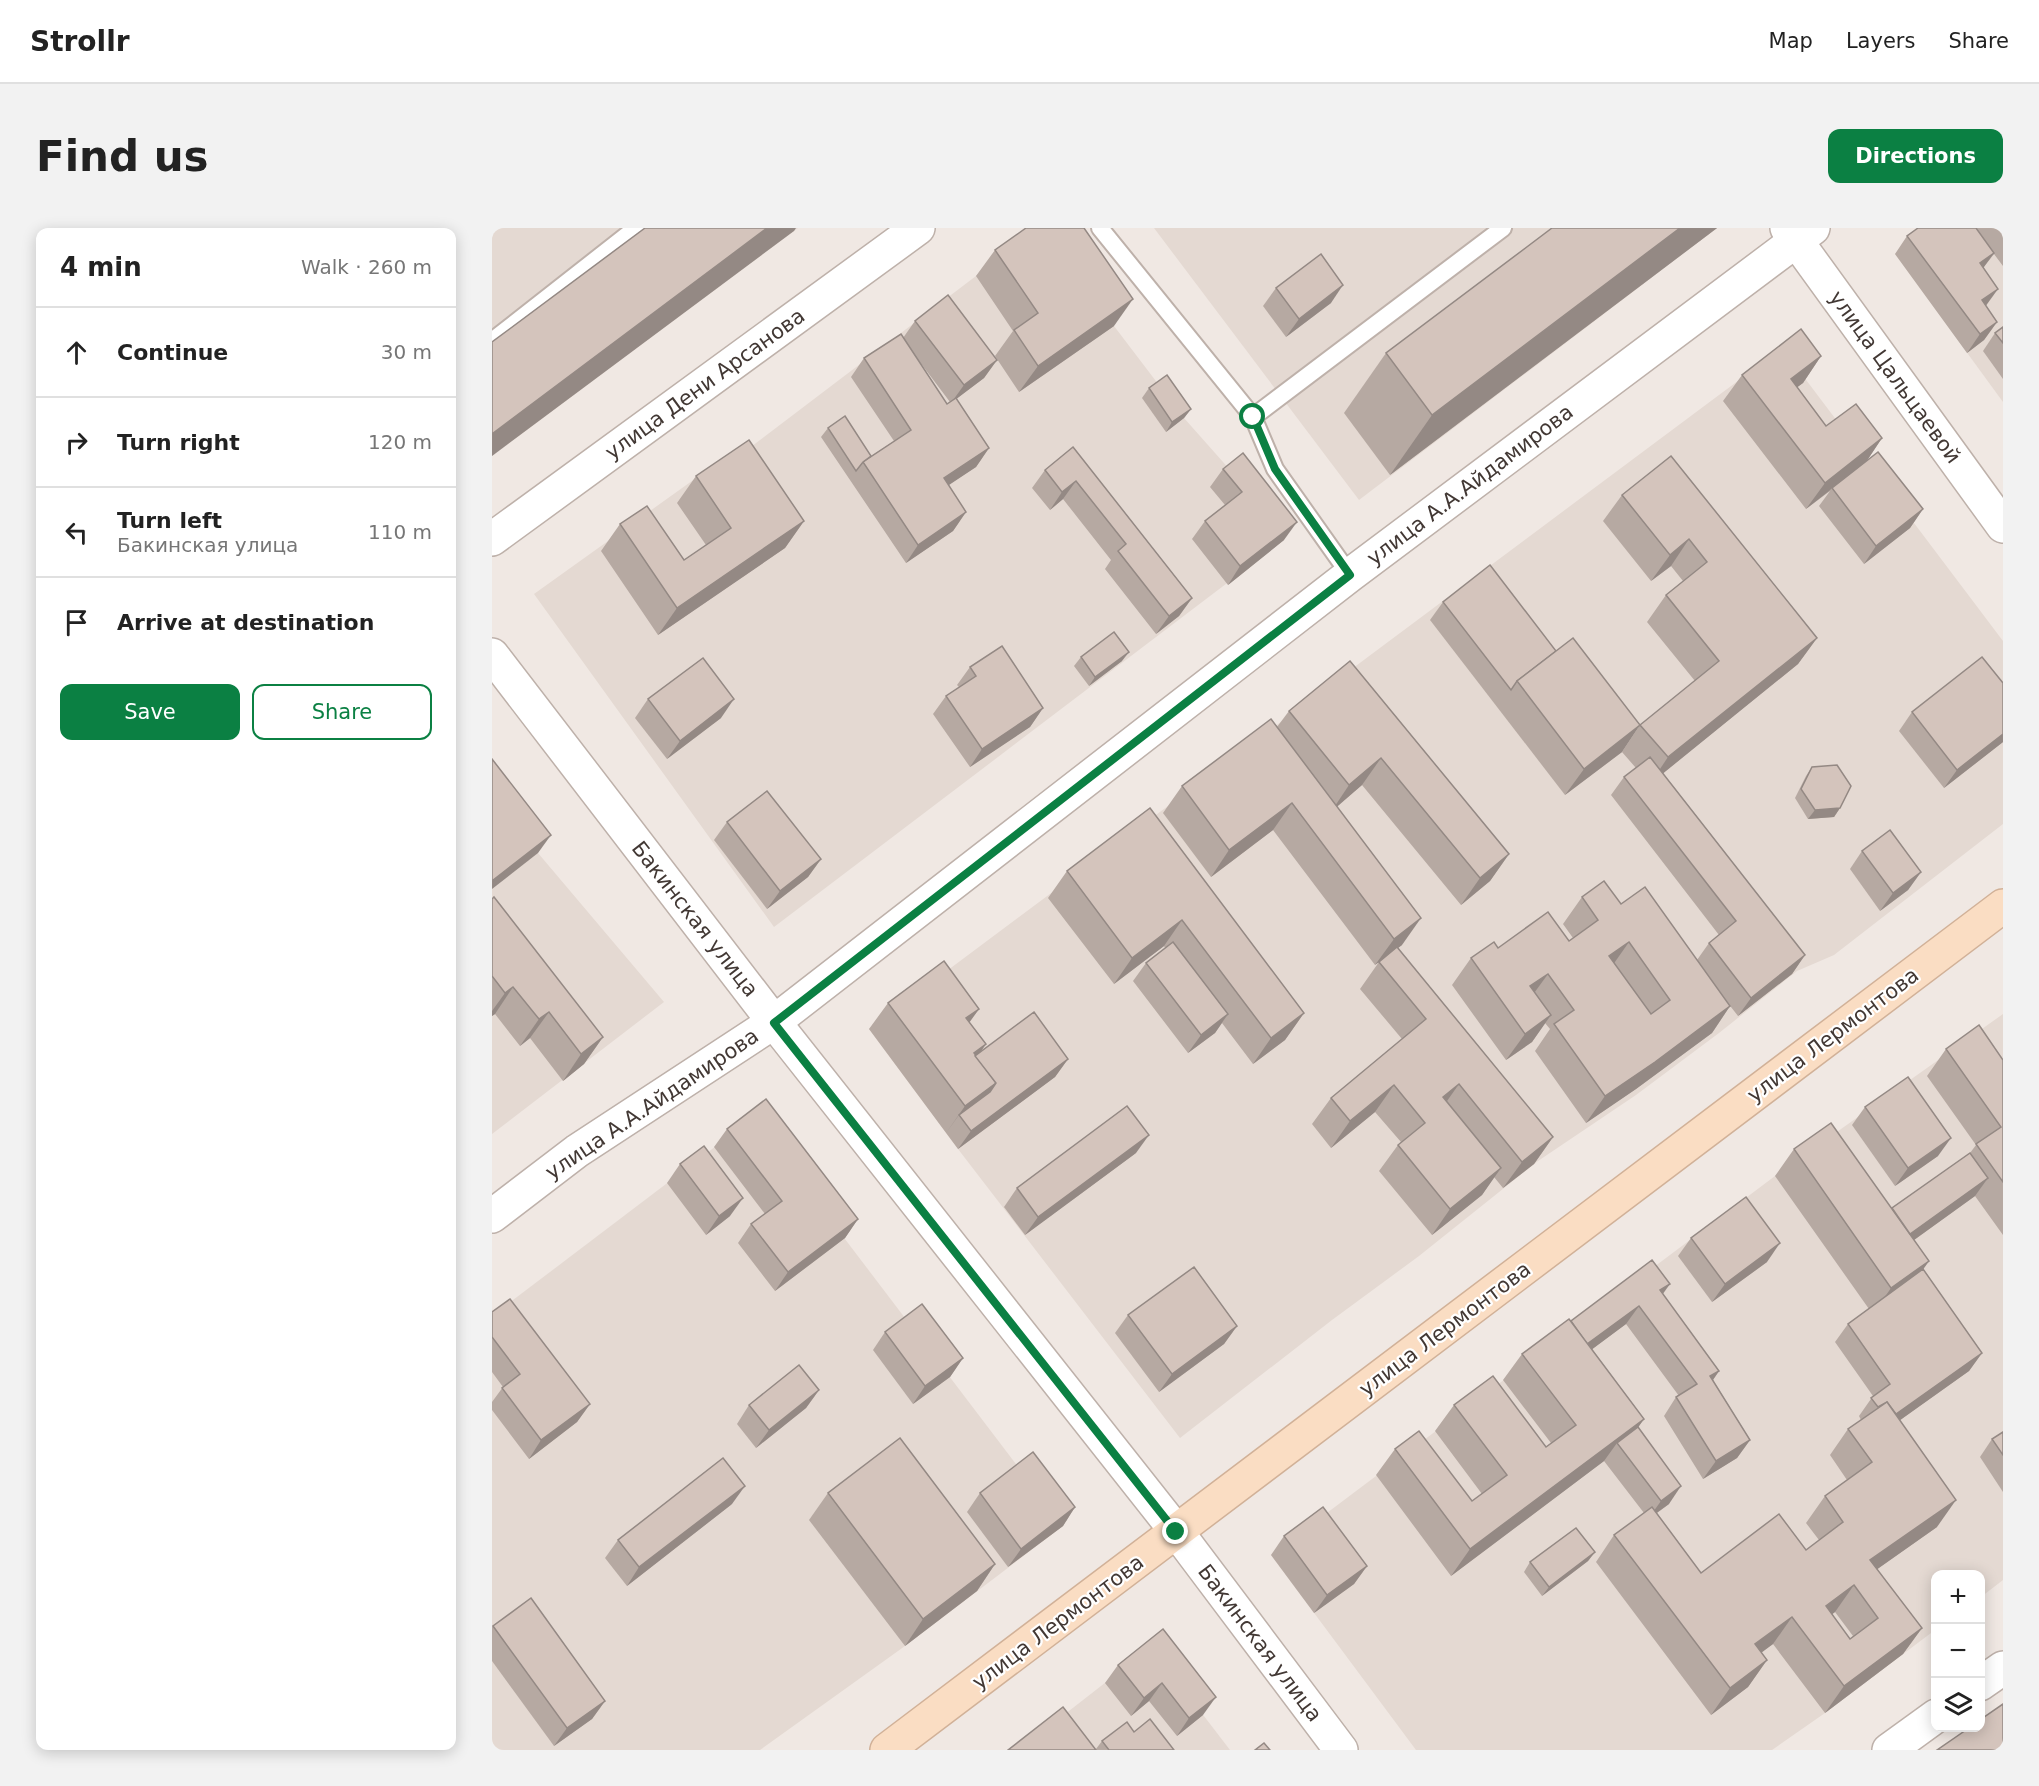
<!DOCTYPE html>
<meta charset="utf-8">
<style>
:root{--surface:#fff;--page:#f2f2f2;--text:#222;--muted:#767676;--line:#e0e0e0;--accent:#0b8043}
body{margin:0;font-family:"DejaVu Sans",sans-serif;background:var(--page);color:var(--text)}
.controls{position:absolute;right:18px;bottom:18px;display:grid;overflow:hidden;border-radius:12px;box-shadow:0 3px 15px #0003}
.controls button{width:54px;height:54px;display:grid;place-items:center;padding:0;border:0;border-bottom:2px solid var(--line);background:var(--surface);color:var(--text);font:30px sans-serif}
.stop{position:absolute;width:18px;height:18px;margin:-14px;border:4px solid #0b8043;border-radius:50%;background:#fff}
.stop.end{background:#0b8043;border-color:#fff;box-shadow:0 2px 6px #0008}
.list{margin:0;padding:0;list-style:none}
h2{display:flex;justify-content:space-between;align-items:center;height:78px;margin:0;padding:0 24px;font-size:26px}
h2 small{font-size:20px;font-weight:400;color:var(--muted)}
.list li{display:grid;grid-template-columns:39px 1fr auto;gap:18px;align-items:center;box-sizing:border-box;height:90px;padding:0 24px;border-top:2px solid var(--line)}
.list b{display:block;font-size:22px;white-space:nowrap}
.list p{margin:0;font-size:20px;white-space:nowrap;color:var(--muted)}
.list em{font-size:20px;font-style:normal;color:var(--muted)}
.actions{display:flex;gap:12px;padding:18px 24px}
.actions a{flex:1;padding:14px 0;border:2px solid var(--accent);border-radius:12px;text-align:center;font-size:21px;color:var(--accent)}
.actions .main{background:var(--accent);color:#fff}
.icon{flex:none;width:33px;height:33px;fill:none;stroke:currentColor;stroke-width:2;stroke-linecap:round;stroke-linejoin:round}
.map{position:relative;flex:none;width:1511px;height:1522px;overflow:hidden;border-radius:12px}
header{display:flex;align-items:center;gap:36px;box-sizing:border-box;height:84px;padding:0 30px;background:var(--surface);border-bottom:2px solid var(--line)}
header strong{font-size:28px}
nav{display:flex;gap:33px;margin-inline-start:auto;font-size:21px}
.intro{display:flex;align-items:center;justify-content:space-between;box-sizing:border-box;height:144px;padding:0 36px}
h1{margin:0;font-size:42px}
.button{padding:15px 27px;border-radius:12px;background:var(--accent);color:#fff;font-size:21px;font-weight:700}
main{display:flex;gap:36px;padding:0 36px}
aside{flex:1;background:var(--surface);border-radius:12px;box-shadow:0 3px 15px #0003}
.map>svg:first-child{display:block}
</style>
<header>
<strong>Strollr</strong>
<nav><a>Map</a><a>Layers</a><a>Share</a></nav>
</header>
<div class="intro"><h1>Find us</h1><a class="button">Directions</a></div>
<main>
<aside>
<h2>4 min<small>Walk · 260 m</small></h2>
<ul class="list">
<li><svg class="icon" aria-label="ahead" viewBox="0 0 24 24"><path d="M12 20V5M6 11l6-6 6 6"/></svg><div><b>Continue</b></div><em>30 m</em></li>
<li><svg class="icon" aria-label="right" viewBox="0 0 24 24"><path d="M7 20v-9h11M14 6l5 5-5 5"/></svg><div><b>Turn right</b></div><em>120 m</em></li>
<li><svg class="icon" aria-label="left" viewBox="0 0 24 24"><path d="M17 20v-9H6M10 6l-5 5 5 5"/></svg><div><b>Turn left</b><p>Бакинская улица</p></div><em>110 m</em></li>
<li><svg class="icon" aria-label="arrive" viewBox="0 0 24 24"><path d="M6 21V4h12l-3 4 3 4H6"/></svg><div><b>Arrive at destination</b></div></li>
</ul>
<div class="actions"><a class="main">Save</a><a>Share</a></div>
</aside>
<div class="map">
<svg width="1511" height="1522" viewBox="0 0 1511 1522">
<rect width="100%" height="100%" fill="#f0e8e3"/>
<g fill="#e4d9d2">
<polygon points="0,0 306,0 0,228"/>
<polygon points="554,0 622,98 692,190 739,243 792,312 282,699 42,366 239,225 243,231 484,48"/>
<polygon points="662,0 1225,0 867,272"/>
<polygon points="1437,0 1511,0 1511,174 1403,26"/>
<polygon points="1290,120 1511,413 1511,596 1342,727 1305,743 1227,805 1144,867 1046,933 927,1028 840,1092 688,1210 466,921 377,801"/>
<polygon points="0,566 46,625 172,774 0,906"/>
<polygon points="1511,786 1511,1352 1489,1369 1488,1346 1444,1346 1443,1402 1333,1485 1280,1522 924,1522 779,1327 1283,948"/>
<polygon points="261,890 571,1298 413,1418 268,1522 0,1522 0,1088"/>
<polygon points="659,1419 738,1522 527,1522"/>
</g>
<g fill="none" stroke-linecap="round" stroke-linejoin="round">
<g stroke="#beb1aa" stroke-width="20">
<g id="lane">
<polyline points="608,0 761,189"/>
<polyline points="0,113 144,0"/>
<polyline points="858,347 783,241 761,189 1011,0"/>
</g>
</g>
<g stroke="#beb1aa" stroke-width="36">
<g id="street">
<polyline points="1295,0 1511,298"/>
<polyline points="0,311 426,0"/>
<polyline points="0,427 282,794 685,1304 849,1522"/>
<polyline points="0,988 85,923 282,794 858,347 1321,0"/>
<polyline points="1488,1456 1511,1440"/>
<polyline points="1397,1522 1444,1488"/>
</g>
</g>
<g stroke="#d1b198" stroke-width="36">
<polyline id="secondary" points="395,1522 1511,678"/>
</g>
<use href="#lane" stroke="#fff" stroke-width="16"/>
<use href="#street" stroke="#fff" stroke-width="33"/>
<use href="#secondary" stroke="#faddc3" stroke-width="33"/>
</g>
<g fill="#b6a9a2" fill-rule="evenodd">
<polygon points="1060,0 1225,0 898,247 852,185 894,125"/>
<polygon points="1426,0 1511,0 1511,38 1502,26 1491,40 1494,78 1505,94 1492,112 1475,125 1403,26 1415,8"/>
<polygon points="503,22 622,98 527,164 503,128 521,103 484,48"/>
<polygon points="784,60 839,75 794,109 771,78"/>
<path d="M423 93 505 132 492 150 464 171 497 220 484 239 456 257 474 284 461 303 414 335 329 209 336 200 379 228 402 213 359 149 372 130 411 110ZM421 125 458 174 455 176Z"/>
<polygon points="1511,99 1511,151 1491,123 1503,105"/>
<polygon points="1329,128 1311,155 1305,159 1334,198 1390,210 1374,234 1431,281 1418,300 1372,336 1327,278 1338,263 1314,281 1231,173 1250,147"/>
<polygon points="657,160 699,181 692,190 674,204 650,170"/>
<polygon points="581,219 700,370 687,388 664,406 613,341 619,332 571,271 558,282 540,260 553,242"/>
<polygon points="1179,228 1325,410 1306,436 1171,545 1313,727 1300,746 1246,788 1232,770 1238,778 1220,805 1144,861 1094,895 1043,823 1058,801 1053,795 1040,814 1014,832 960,757 979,730 1006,720 1077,713 1081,710 1071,696 1090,669 1129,676 1205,732 1217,715 1227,707 1119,567 1132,549 1144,540 1130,524 1148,497 1203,453 1155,394 1174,367 1191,353 1179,338 1159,353 1111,293 1130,267"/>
<polygon points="731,241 792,312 736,357 700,311 713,293 733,277 718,259"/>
<polygon points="204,248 312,293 293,320 166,407 109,323 128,296 192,332 214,317 185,275"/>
<polygon points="951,374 1130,524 1073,567 938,392"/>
<polygon points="589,429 630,433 597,458 582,438"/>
<polygon points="858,433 1017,626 998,653 969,677 870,557 845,578 910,717 906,720 1061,909 1042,936 1011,960 1002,949 990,967 940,1007 887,943 906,917 909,914 883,884 839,920 820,896 839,870 910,811 868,761 887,734 883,737 781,602 719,649 671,585 690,558 785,499 797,483"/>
<polygon points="478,439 551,480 538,499 478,539 441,486 454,468 467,459 465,457"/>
<polygon points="1511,455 1511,514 1452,560 1407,503 1420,484"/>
<polygon points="156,471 229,490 175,531 143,490"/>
<polygon points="1320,539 1348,580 1342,589 1316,591 1303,570 1314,548"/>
<polygon points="658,580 812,785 793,812 761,836 730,795 723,805 696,825 641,753 654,735 673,720 672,718 622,756 556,670 575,643"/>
<polygon points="235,594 329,631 316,649 275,681 222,612"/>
<polygon points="1370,623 1429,644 1416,662 1388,683 1358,641"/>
<polygon points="0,671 111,809 92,836 71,853 38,810 28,818 3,786 0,788"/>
<polygon points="396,775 487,781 477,795 494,816 488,824 576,831 563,849 466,921 377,801"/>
<path d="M1454 821 1511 832V1007L1483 968 1422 1012 1437 1033 1431 1041 1490 1125 1477 1143 1408 1192 1445 1299 1385 1341 1430 1400 1411 1426 1333 1485 1281 1416 1269 1424 1275 1432 1256 1459 1219 1487 1104 1334 1122 1307 1152 1285 1112 1233 959 1348 884 1247 903 1221 980 1273 990 1266 943 1203 962 1177 1054 1219 1059 1215 1011 1152 1030 1126 1079 1093 1170 1066 1227 1143 1221 1152 1258 1212 1245 1230 1211 1251 1172 1188 1184 1169 1187 1168 1134 1096 1100 1121 1152 1191 1146 1199 1177 1276 1165 1285 1209 1345 1314 1322 1327 1312 1314 1295 1333 1268 1355 1252 1338 1227 1356 1201 1369 1192 1367 1188 1381 1168 1343 1114 1356 1096 1377 1081 1283 948 1302 921 1400 980 1478 925 1484 917 1435 848ZM1343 1384 1361 1408 1358 1411 1340 1386Z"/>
<polygon points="1373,879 1446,928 1403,958 1360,897"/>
<polygon points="235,901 366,991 353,1010 283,1063 246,1015 259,996 273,986 222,919"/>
<polygon points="644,925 533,1007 512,979 525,960"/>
<polygon points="188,936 238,988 214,1007 175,955"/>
<polygon points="1199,1010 1275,1034 1220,1074 1186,1028"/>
<polygon points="0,1084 98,1176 85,1194 37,1231 0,1182 0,1174 11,1159 0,1144"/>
<polygon points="636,1087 745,1098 732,1116 667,1164 623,1105"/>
<polygon points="393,1104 471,1130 458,1149 421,1176 381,1122"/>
<polygon points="327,1162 314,1180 264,1220 245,1196 257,1177"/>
<polygon points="1511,1204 1511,1264 1488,1229 1500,1211"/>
<polygon points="336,1265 503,1336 485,1363 413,1418 317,1292"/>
<polygon points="488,1265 583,1279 571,1298 516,1339 475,1284"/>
<polygon points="240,1276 135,1358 113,1330 126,1312"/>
<polygon points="792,1308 875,1338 862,1356 822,1385 779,1327"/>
<polygon points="1103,1324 1096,1333 1050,1368 1032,1344 1038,1334"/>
<polygon points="1,1398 113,1473 100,1491 62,1518 0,1433 0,1399"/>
<polygon points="671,1401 711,1487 685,1508 657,1473 639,1488 613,1455 626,1437"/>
<polygon points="642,1504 682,1522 516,1522 604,1521 610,1513"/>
</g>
<g fill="#948984">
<polygon points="275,0 304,0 302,3 0,228 0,206"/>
<polygon points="1188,0 1225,0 898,247 940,187"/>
<polygon points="1502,25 1489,43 1488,35"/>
<polygon points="851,57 839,75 794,109 807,91"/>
<polygon points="1506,61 1493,79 1490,72"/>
<polygon points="641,71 622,98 527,164 546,138"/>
<polygon points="1505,94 1492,112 1475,125 1488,106"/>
<polygon points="1329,128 1311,155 1280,178 1299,151"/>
<polygon points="505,132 492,150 459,175 472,157"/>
<polygon points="699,181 692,190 674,204 680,194"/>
<polygon points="1390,210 1372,237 1340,260 1337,263 1314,281 1333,255"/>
<polygon points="497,220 484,239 439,269 452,250"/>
<polygon points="584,253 571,271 558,282 570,264"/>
<polygon points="1431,281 1418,300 1372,336 1384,318"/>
<polygon points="474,284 461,303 414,335 426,317"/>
<polygon points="312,293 293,320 166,407 185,380"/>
<polygon points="805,294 792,312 736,357 748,338"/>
<polygon points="1197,311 1179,338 1159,353 1178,327"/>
<polygon points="700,370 687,388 664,406 677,388"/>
<polygon points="1325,410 1306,436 1158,556 1176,529"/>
<polygon points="637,424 630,433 597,458 603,449"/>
<polygon points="242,471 229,490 175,531 188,513"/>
<polygon points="551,480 538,499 478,539 490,521"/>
<polygon points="1148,497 1130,524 1073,567 1092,541"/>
<polygon points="1511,506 1511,514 1452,560 1465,542"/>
<polygon points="889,530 870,557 839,584 857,557"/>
<polygon points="800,575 781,602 719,649 737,622"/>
<polygon points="1348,580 1342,589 1316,591 1323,582"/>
<polygon points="59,607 46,625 0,661 0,653"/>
<polygon points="1017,626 998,653 969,677 988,650"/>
<polygon points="329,631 316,649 275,681 288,663"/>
<polygon points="1429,644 1416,662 1388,683 1401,665"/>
<polygon points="929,690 910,717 883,737 902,711"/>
<polygon points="690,692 672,718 622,756 640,730"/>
<polygon points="1137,714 1118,741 1117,728"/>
<polygon points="1313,727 1300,746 1246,788 1259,770"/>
<polygon points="1056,746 1037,772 1038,758"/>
<polygon points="21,759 3,786 0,788 0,783 13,765"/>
<polygon points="1238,778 1220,805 1144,861 1094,895 1113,868"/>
<polygon points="487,781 468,807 474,790"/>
<polygon points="57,784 38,810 28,818 47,791"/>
<polygon points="812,785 793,812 761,836 779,810"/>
<polygon points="736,786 723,805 696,825 709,807"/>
<polygon points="1059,787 1040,814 1014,832 1033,806"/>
<polygon points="111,809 92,836 71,853 89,826"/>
<polygon points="494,816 479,838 482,825"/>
<polygon points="576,831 563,849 466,921 479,903"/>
<polygon points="504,855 486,882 467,887 454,905 473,878"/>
<polygon points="967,856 948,883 951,869"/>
<polygon points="902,857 883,884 839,920 858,893"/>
<polygon points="657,907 644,925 533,1007 546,989"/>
<polygon points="1061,909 1042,936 1011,960 1030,934"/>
<polygon points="1459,910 1446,928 1403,958 1416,940"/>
<polygon points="1009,940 990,967 940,1007 958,981"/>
<polygon points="1496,950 1483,968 1397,1030 1410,1011"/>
<polygon points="251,970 238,988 214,1007 227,988"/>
<polygon points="366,991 353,1010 283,1063 296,1044"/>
<polygon points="1288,1015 1275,1034 1220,1074 1233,1056"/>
<polygon points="1437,1033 1418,1060 1381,1086 1399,1060"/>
<polygon points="1178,1056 1165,1074 1168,1062"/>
<polygon points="1147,1078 1134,1096 1075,1140 1087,1121"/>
<polygon points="745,1098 732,1116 667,1164 680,1146"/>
<polygon points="1490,1125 1477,1143 1383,1210 1395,1192"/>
<polygon points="471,1130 458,1149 421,1176 433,1158"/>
<polygon points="1227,1143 1214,1162 1218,1148"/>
<polygon points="327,1162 314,1180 264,1220 277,1202"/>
<polygon points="98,1176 85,1194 37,1231 49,1212"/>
<polygon points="1152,1191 1133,1218 1125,1215 1112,1233 959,1348 978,1321"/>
<polygon points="1258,1212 1245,1230 1211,1251 1224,1233"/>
<polygon points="253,1258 240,1276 135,1358 147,1339"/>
<polygon points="1189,1258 1177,1276 1156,1291 1169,1273"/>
<polygon points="1464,1272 1445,1299 1360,1359 1378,1332"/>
<polygon points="583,1279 571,1298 516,1339 529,1321"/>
<polygon points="1103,1324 1096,1333 1050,1368 1057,1359"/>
<polygon points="503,1336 485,1363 413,1418 431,1391"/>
<polygon points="875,1338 862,1356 822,1385 835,1367"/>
<polygon points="1362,1357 1343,1384 1316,1405 1334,1378"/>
<polygon points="1300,1389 1281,1416 1245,1443 1263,1416"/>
<polygon points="1430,1400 1411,1426 1333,1485 1352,1458"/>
<polygon points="1275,1432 1256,1459 1219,1487 1238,1460"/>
<polygon points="670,1455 657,1473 639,1488 652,1470"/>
<polygon points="724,1469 711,1487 685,1508 697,1490"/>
<polygon points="113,1473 100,1491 62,1518 75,1500"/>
</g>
<g fill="#d4c4bc" stroke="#948984" stroke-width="1.5" fill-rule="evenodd">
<polygon points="153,0 275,0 0,206 0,114"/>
<polygon points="534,0 592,0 641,71 546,138 522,102 546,85 503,22"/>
<polygon points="1060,0 1188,0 940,187 894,125"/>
<polygon points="1426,0 1484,0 1502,25 1488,35 1506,61 1490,72 1505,94 1488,106 1415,8"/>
<polygon points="829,26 851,57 807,91 784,60"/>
<polygon points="456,67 505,132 472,157 423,93"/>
<polygon points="1511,99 1511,115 1503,105"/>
<polygon points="1309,101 1329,128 1299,151 1334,198 1364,176 1390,210 1333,255 1250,147"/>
<polygon points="409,106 455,176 464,170 497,220 452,250 474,284 426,317 371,234 419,202 372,130"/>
<polygon points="675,147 699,181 680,194 657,160"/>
<polygon points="353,188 379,228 371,234 364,243 336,200"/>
<polygon points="257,212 312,293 185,380 128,296 155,278 192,332 239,300 204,248"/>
<polygon points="581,219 700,370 677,388 626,323 634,316 584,253 570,264 553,242"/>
<polygon points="1386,224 1431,281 1384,318 1340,260"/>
<polygon points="751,225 805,294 748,338 713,293 750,264 731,241"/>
<polygon points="1179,228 1325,410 1176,529 1148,497 1227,433 1174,367 1215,334 1197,311 1178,327 1130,267"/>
<polygon points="998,337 1064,423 1025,453 1019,462 951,374"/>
<polygon points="622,404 637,424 603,449 589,429"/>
<polygon points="1081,410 1148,497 1092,541 1025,453"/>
<polygon points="510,418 551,480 490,521 454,468 484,448 478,439"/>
<polygon points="1490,429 1511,455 1511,506 1465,542 1420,484"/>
<polygon points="211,430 242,471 188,513 156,471"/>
<polygon points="858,433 1017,626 988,650 889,530 857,557 797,483"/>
<polygon points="779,491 929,690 902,711 800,575 737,622 690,558"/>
<polygon points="1158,529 1313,727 1259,770 1217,715 1244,693 1132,549"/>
<polygon points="0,531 59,607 0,653"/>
<polygon points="1345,537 1359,558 1348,580 1323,582 1309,561 1320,539"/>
<polygon points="275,563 329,631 288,663 235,594"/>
<polygon points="658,580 812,785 779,810 690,692 640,730 575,643"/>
<polygon points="1398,602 1429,644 1401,665 1370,623"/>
<path d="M1112 653 1129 676 1153 659 1238 778 1163 834 1113 868 1062 796 1082 782 1056 746 1038 758 1059 787 1033 806 979 730 1002 714 1006 720 1056 684 1077 713 1106 692 1090 669ZM1137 714 1178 772 1159 786 1117 728Z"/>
<polygon points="2,669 111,809 89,826 57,784 47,791 21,759 13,765 0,748 0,671"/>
<polygon points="681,714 736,786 709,807 654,735"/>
<polygon points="905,719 1061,909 1030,934 967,856 951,869 1009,940 958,981 906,917 933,895 902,857 858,893 839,870 934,791 887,734"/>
<polygon points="452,733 487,781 474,790 494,816 482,825 504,855 473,878 396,775"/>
<polygon points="542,784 576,831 479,903 467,887 498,864 504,855 483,828"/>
<polygon points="1487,797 1511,832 1511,954 1484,916 1509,899 1454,821"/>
<polygon points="1416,849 1459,910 1416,940 1373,879"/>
<polygon points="274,871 366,991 296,1044 259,996 290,973 235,901"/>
<polygon points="635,878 657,907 546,989 525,960"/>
<polygon points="1339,895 1437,1033 1399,1060 1302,921"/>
<polygon points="212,918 251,970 227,988 188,936"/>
<polygon points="1478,925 1496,950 1418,1006 1400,980"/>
<polygon points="1254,969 1288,1015 1233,1056 1199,1010"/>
<polygon points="1160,1032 1178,1056 1168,1062 1227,1143 1218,1148 1258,1212 1224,1233 1184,1169 1205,1156 1147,1078 1095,1116 1079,1093"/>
<polygon points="702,1039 745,1098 680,1146 636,1087"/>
<polygon points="1431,1041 1490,1125 1404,1186 1395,1174 1386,1179 1379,1170 1398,1156 1356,1096"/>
<polygon points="18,1071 98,1176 49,1212 10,1160 28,1146 0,1109 0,1084"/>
<polygon points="430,1076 471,1130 433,1158 393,1104"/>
<polygon points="1077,1091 1152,1191 978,1321 903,1221 927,1203 980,1273 1015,1247 962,1177 1001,1148 1054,1219 1084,1197 1030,1126"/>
<polygon points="307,1137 327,1162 277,1202 257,1177"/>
<path d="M1395 1174 1464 1272 1378 1332 1430 1400 1352 1458 1300 1389 1263 1416 1275 1432 1238 1460 1122 1307 1160 1279 1209 1345 1287 1286 1314 1322 1351 1294 1333 1268 1380 1234 1356 1201ZM1362 1357 1386 1390 1358 1411 1334 1378Z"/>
<polygon points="1146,1199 1189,1258 1169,1273 1125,1215"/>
<polygon points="1511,1204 1511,1227 1500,1211"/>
<polygon points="408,1210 503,1336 431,1391 336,1265"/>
<polygon points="541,1224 583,1279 529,1321 488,1265"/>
<polygon points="231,1230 253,1258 147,1339 126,1312"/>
<polygon points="831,1279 875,1338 835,1367 792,1308"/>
<polygon points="1084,1300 1103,1324 1057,1359 1038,1334"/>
<polygon points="39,1370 113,1473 75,1500 1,1398"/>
<polygon points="671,1401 724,1469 697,1490 670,1455 652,1470 626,1437"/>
<polygon points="1511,1476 1511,1522 1445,1522 1477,1500 1488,1500 1488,1492"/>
<polygon points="571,1479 604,1522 516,1522"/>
<polygon points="658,1491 682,1522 617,1522 610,1513 635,1494 642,1504"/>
<polygon points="772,1515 778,1522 763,1522"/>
</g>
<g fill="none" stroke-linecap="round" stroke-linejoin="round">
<polyline stroke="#0b8043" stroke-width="8" points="684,1304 282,795 858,347 783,241 761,189"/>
</g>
<g text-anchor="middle" stroke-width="4.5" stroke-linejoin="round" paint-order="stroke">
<g font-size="21" fill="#423834" stroke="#fff">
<text transform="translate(1403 149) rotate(54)" y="7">улица Цальцаевой</text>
<text transform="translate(213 156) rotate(-36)" y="7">улица Дени Арсанова</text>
<text transform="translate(978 257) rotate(-37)" y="7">улица А.А.Айдамирова</text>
<text transform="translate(203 691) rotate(52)" y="7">Бакинская улица</text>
<text transform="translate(1341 807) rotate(-37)" y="7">улица Лермонтова</text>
<text transform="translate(160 876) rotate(-34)" y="7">улица А.А.Айдамирова</text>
<text transform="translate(953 1101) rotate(-37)" y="7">улица Лермонтова</text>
<text transform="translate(566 1394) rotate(-37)" y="7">улица Лермонтова</text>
<text transform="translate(768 1415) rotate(53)" y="7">Бакинская улица</text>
</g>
</g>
</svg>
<div class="controls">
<button>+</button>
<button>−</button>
<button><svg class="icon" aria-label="layers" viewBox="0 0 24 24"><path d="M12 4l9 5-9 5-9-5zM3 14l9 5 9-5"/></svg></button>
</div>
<div class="stop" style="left:761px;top:189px"></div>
<div class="stop end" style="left:684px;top:1304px"></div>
</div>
</main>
